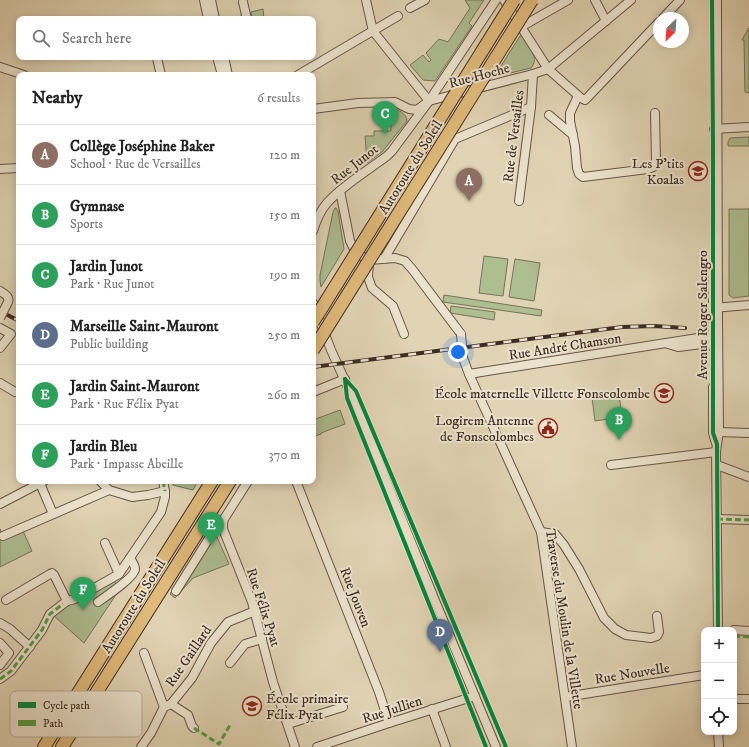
<!DOCTYPE html>
<meta charset="utf-8">
<style>
:root{--surface:#fff;--page:#f2f2f2;--text:#222;--muted:#767676;--line:#e0e0e0;--accent:#1a73e8}
body{margin:0;font-family:"IM FELL DW Pica",serif;background:var(--page);color:var(--text)}
.controls{position:absolute;right:12px;bottom:12px;display:grid;overflow:hidden;border-radius:8px;box-shadow:0 2px 10px #0003}
.controls button{width:36px;height:36px;display:grid;place-items:center;padding:0;border:0;border-bottom:1px solid var(--line);background:var(--surface);color:var(--text);font:20px sans-serif}
.compass{position:absolute;left:653px;top:12px;width:36px;height:36px;border-radius:50%;background:var(--surface);box-shadow:0 2px 10px #0003;rotate:205deg}
.you{position:absolute;left:458px;top:352px;width:14px;height:14px;margin:-10px;border:3px solid #fff;border-radius:50%;background:#1a73e8;box-shadow:0 0 0 6px #1a73e833}
.badge{display:grid;place-items:center;width:26px;height:26px;border-radius:50%;background:var(--accent);color:#fff;font-size:13px;font-weight:700}
.pin{position:absolute;translate:-50% -33px;filter:drop-shadow(0 1px 2px #0008)}
.pin::after{content:'';position:absolute;top:21px;width:14px;height:12px;background:inherit;clip-path:polygon(0 0,100% 0,50% 100%)}
.list{margin:0;padding:0;list-style:none}
h2{display:flex;justify-content:space-between;align-items:center;height:52px;margin:0;padding:0 16px;font-size:17px}
h2 small{font-size:13px;font-weight:400;color:var(--muted)}
.list li{display:grid;grid-template-columns:26px 1fr auto;gap:12px;align-items:center;box-sizing:border-box;height:60px;padding:0 16px;border-top:1px solid var(--line)}
.list b{display:block;font-size:15px;white-space:nowrap}
.list p{margin:0;font-size:13px;white-space:nowrap;color:var(--muted)}
.list em{font-size:13px;font-style:normal;color:var(--muted)}
.icon{flex:none;width:22px;height:22px;fill:none;stroke:currentColor;stroke-width:2;stroke-linecap:round;stroke-linejoin:round}
.map{position:relative;flex:none;width:749px;height:747px;overflow:hidden}
.search{position:absolute;background:var(--surface);box-shadow:0 2px 10px #0003;left:16px;top:16px;width:300px;height:44px;display:flex;align-items:center;gap:10px;box-sizing:border-box;padding:0 14px;border-radius:8px;color:var(--muted);font-size:15px}
.panel{position:absolute;background:var(--surface);box-shadow:0 2px 10px #0003;left:16px;top:72px;width:300px;height:412px;border-radius:8px}
.map>svg:first-child{display:block}
</style>
<div class="map">
<svg width="749" height="747" viewBox="0 0 749 747">
<rect width="100%" height="100%" fill="#e1d4b4"/>
<filter id="stains"><feTurbulence type="fractalNoise" baseFrequency=".005" numOctaves="4"/><feColorMatrix values="0 0 0 0 .2 0 0 0 0 .09 0 0 0 0 .02 0 0 0 .5 -.17"/></filter>
<radialGradient id="worn" r=".72"><stop offset=".6" stop-color="#630" stop-opacity="0"/><stop offset="1" stop-color="#630" stop-opacity=".3"/></radialGradient>
<g fill="#adbe91" stroke="#76745a">
<polygon points="465,0 484,0 469,23 472,26 435,81 423,80 410,65 423,55 429,62 431,60 426,53 439,39 448,42 470,8"/>
<polygon points="263,9 264,19 252,19 251,12"/>
<polygon points="749,28 749,93 745,92 744,40 742,40"/>
<path d="M520 36H523C529 46 540 58 531 68L494 77Z"/>
<path d="M390 108C397 109 407 113 407 121L382 152 367 163 365 136H374V131H391Z"/>
<polygon points="749,137 749,146 728,146 728,142 730,138"/>
<polygon points="335,208 336,208 338,211 344,249 321,287 320,281 320,275 333,212"/>
<polygon points="729,209 749,209 749,296 733,298 729,295"/>
<polygon points="484,256 508,259 503,296 479,293"/>
<polygon points="515,259 540,263 534,301 509,297"/>
<polygon points="444,295 542,310 541,316 443,302"/>
<polygon points="451,306 495,312 494,320 450,313"/>
<polygon points="619,394 622,417 595,421 592,398"/>
<polygon points="340,410 345,424 321,433 321,434 313,437 313,420"/>
<polygon points="171,481 198,481 193,490 173,485"/>
<polygon points="212,526 229,564 193,578 175,598 170,594"/>
<polygon points="0,529 4,539 23,531 32,551 0,567"/>
<polygon points="114,580 119,590 84,643 54,616 54,614 65,606"/>
</g>
<g fill="none" stroke-linecap="round" stroke-linejoin="round">
<g stroke="#675548" stroke-width="10">
<g id="minor">
<polyline points="204,0 208,19"/>
<polyline points="211,0 215,19"/>
<polyline points="366,0 373,31 429,101"/>
<polyline points="504,0 548,69 581,98 585,100 588,97 659,22"/>
<polyline points="595,0 606,21"/>
<polyline points="717,0 718,321 719,432 717,444 716,452 718,630"/>
<polyline points="243,2 247,19 244,19"/>
<polyline points="410,8 425,0"/>
<polyline points="663,18 680,0"/>
<polyline points="521,27 568,0"/>
<polyline points="217,57 222,75"/>
<polyline points="224,57 228,75"/>
<polyline points="157,58 161,75"/>
<polyline points="0,67 24,75"/>
<polyline points="298,75 398,16"/>
<polyline points="578,96 570,113 570,121 575,146 577,168 579,174 583,177 648,169 653,167 656,161 655,113"/>
<polyline points="313,109 358,103 395,102 409,109 417,110 429,101 533,74 548,69 631,0"/>
<polyline points="549,115 573,135"/>
<polyline points="714,129 749,127"/>
<polyline points="0,169 19,168"/>
<polyline points="340,191 350,241 356,253 369,260 395,258 405,261 412,269 461,334"/>
<polyline points="519,201 531,107 533,74"/>
<path d="M313 231C316 221 320 211 327 203 342 186 368 170 387 156L392 151 429 101 496 0"/>
<polyline points="384,259 455,139 531,107"/>
<polyline points="369,263 368,277 372,288 393,306 404,334"/>
<polyline points="713,267 713,347"/>
<path d="M0 291C4 294 10 296 8 302"/>
<polyline points="313,303 331,350 351,394 436,603 496,747"/>
<polyline points="713,308 749,305"/>
<polyline points="0,328 11,334 0,348"/>
<polyline points="668,344 678,347 718,342"/>
<polyline points="463,358 469,374 541,532 572,747"/>
<polyline points="469,374 717,335"/>
<polyline points="0,383 15,392"/>
<polyline points="713,387 713,433 716,443"/>
<polyline points="313,392 345,379"/>
<polyline points="719,432 749,433"/>
<polyline points="611,465 716,452"/>
<polyline points="717,465 749,477"/>
<polyline points="39,481 53,514"/>
<polyline points="100,481 109,490"/>
<polyline points="248,481 224,519 223,524 223,529 252,602 273,682 295,747"/>
<polyline points="296,481 379,692 389,723"/>
<polyline points="0,504 44,481"/>
<polyline points="717,519 749,520"/>
<polyline points="541,532 555,534 564,545 579,569 604,618 615,629 626,635 651,638 657,636 659,632 657,616"/>
<polyline points="3,536 109,490 132,497 148,495 165,491"/>
<polyline points="105,543 119,574"/>
<polyline points="176,591 216,527 223,524"/>
<polyline points="6,600 50,574 52,573 54,575 67,601 75,599 119,574 161,512 165,497 165,491 163,481"/>
<path d="M98 602C105 597 135 577 135 569 135 565 132 561 130 558"/>
<polyline points="0,623 10,629 30,647"/>
<polyline points="734,630 749,631"/>
<polyline points="0,643 9,653 0,665"/>
<polyline points="144,653 164,707"/>
<polyline points="230,663 245,644 262,639"/>
<polyline points="0,679 11,671 42,630 50,614 67,601"/>
<polyline points="565,697 704,675"/>
<polyline points="734,699 749,699"/>
<polyline points="171,704 188,715 192,726 194,728"/>
<polyline points="432,709 446,747"/>
<polyline points="288,724 343,707"/>
<polyline points="718,732 719,747"/>
<polyline points="141,747 151,733 164,707 171,704 192,678 211,643 228,622 255,611"/>
<polyline points="317,747 389,723 475,696"/>
</g>
</g>
<g stroke="#3e2b24" stroke-width="14">
<g id="highway">
<polyline points="44,747 212,481"/>
<polyline points="62,747 230,481"/>
</g>
</g>
<use href="#minor" stroke="#ece3ce" stroke-width="8"/>
<use href="#highway" stroke="#e0ba7a" stroke-width="12"/>
<g stroke="#3e2b24" stroke-width="4">
<g id="rail">
<polyline points="0,311 19,321"/>
<polyline points="313,367 622,327 654,326 685,328"/>
</g>
</g>
<use href="#rail" stroke="#ece3ce" stroke-width="2.5" stroke-dasharray="8" stroke-linecap="butt"/>
<g stroke="#675548" stroke-width="10" stroke-linecap="butt">
<g id="minor-bridge">
<polyline points="0,318 8,302"/>
<polyline points="461,334 463,358"/>
</g>
</g>
<g stroke="#3e2b24" stroke-width="14" stroke-linecap="butt">
<g id="highway-bridge">
<polyline points="313,322 514,0"/>
<polyline points="313,350 532,0"/>
</g>
</g>
<use href="#minor-bridge" stroke="#ece3ce" stroke-width="8"/>
<use href="#highway-bridge" stroke="#e0ba7a" stroke-width="12"/>
<g stroke="#539d40" stroke-width="3" stroke-dasharray="6 3" stroke-linecap="butt">
<polyline points="163,481 165,491"/>
<polyline points="717,519 749,520"/>
<polyline points="734,636 749,637"/>
<polyline points="0,679 11,671 42,630 50,614 63,604"/>
<polyline points="194,728 219,744 230,725"/>
</g>
<g stroke="#ece3ce" stroke-width="6">
<g id="cycleway">
<polyline points="712,0 713,145 713,433 717,444 718,630"/>
<polyline points="345,379 356,391 506,747"/>
<polyline points="345,379 347,398 486,747"/>
</g>
</g>
<use href="#cycleway" stroke="#00873e" stroke-width="4"/>
</g>
<defs>
<g id="school-ring" transform="scale(1)"><circle r="9.5" fill="#ece3ce" stroke="#8f2418" stroke-width="1.5"/><path d="M0-5L7-2L0 1L-7-2ZM-4 1L0 2.5L4 1V4Q0 6-4 4Z" fill="#8f2418"/></g>
<g id="civic-ring" transform="scale(1)"><circle r="9.5" fill="#ece3ce" stroke="#8f2418" stroke-width="1.5"/><path d="M-.6-6.5H3V-4.5H.6V-3L4-1V1h2V6H-6V1h2V-1L-.6-3ZM-1.2 2.5V6h2.4V2.5Z" fill="#8f2418"/></g>
</defs>
<g fill-rule="evenodd">
<use href="#school-ring" x="698" y="171"/>
<use href="#school-ring" x="664" y="393"/>
<use href="#civic-ring" x="548" y="428"/>
<use href="#school-ring" x="252" y="706"/>
</g>
<g text-anchor="middle" stroke-width="4" stroke-linejoin="round" paint-order="stroke">
<g font-size="14" fill="#3e2b24" stroke="#ece3ce">
<text transform="translate(479 75) rotate(-15)" y="5">Rue Hoche</text>
<text transform="translate(513 136) rotate(-83)" y="5">Rue de Versailles</text>
<text transform="translate(354 164) rotate(-38)" y="5">Rue Junot</text>
<text transform="translate(410 167) rotate(-58)" y="5">Autoroute du Soleil</text>
<text transform="translate(702 315) rotate(-90)" y="5">Avenue Roger Salengro</text>
<text transform="translate(565 346) rotate(-9)" y="5">Rue André Chamson</text>
<text transform="translate(356 597) rotate(69)" y="5">Rue Jouven</text>
<text transform="translate(133 606) rotate(-58)" y="5">Autoroute du Soleil</text>
<text transform="translate(264 607) rotate(72)" y="5">Rue Félix Pyat</text>
<text transform="translate(565 619) rotate(81)" y="5">Traverse du Moulin de la Villette</text>
<text transform="translate(188 656) rotate(-56)" y="5">Rue Gaillard</text>
<text transform="translate(632 673) rotate(-9)" y="5">Rue Nouvelle</text>
<text transform="translate(392 709) rotate(-18)" y="5">Rue Jullien</text>
</g>
<g font-size="14" fill="#3e2b24" stroke="#ece3ce" text-anchor="end">
<text x="684" y="168">Les P'tits<tspan x="684" dy="16">Koalas</tspan></text>
<text x="650" y="398">École maternelle Villette Fonscolombe</text>
<text x="534" y="425">Logirem Antenne<tspan x="534" dy="16">de Fonscolombes</tspan></text>
<text x="266" y="703" text-anchor="start">École primaire<tspan x="266" dy="16">Félix Pyat</tspan></text>
</g>
</g>
<rect x="10" y="691" width="132" height="46" rx="6" fill="#ece3ce" stroke="#b8ac9b" stroke-width="1"/>
<rect x="18" y="702" width="18" height="6" fill="#00873e"/>
<rect x="18" y="720" width="18" height="6" fill="#539d40"/>
<g font-size="11" fill="#3e2b24">
<text x="43" y="709">Cycle path</text>
<text x="43" y="727">Path</text>
</g>
<rect width="100%" height="100%" filter="url(#stains)"/>
<rect width="100%" height="100%" fill="url(#worn)"/>
</svg>
<div class="controls">
<button>+</button>
<button>−</button>
<button><svg class="icon" aria-label="locate" viewBox="0 0 24 24"><circle cx="12" cy="12" r="6"/><path d="M12 2v4M12 18v4M2 12h4M18 12h4"/></svg></button>
</div>
<svg class="compass" viewBox="-18 -18 36 36"><path d="M0-13l5 13h-10z" fill="#e53935"/><path d="M0 13l5-13h-10z" fill="#767676"/></svg>
<div class="you"></div>
<div class="pin badge" style="left:469px;top:201px;background:#8d6e63">A</div>
<div class="pin badge" style="left:619px;top:440px;background:#2e9e5b">B</div>
<div class="pin badge" style="left:385px;top:134px;background:#2e9e5b">C</div>
<div class="pin badge" style="left:440px;top:652px;background:#5c6f8a">D</div>
<div class="pin badge" style="left:211px;top:545px;background:#2e9e5b">E</div>
<div class="pin badge" style="left:83px;top:610px;background:#2e9e5b">F</div>
<div class="search"><svg class="icon" aria-label="search" viewBox="0 0 24 24"><circle cx="10" cy="10" r="6"/><path d="M15 15l6 6"/></svg>Search here</div>
<section class="panel">
<h2>Nearby<small>6 results</small></h2>
<ul class="list">
<li><span class="badge" style="background:#8d6e63">A</span><div><b>Collège Joséphine Baker</b><p>School · Rue de Versailles</p></div><em>120 m</em></li>
<li><span class="badge" style="background:#2e9e5b">B</span><div><b>Gymnase</b><p>Sports</p></div><em>150 m</em></li>
<li><span class="badge" style="background:#2e9e5b">C</span><div><b>Jardin Junot</b><p>Park · Rue Junot</p></div><em>190 m</em></li>
<li><span class="badge" style="background:#5c6f8a">D</span><div><b>Marseille Saint-Mauront</b><p>Public building</p></div><em>250 m</em></li>
<li><span class="badge" style="background:#2e9e5b">E</span><div><b>Jardin Saint-Mauront</b><p>Park · Rue Félix Pyat</p></div><em>260 m</em></li>
<li><span class="badge" style="background:#2e9e5b">F</span><div><b>Jardin Bleu</b><p>Park · Impasse Abeille</p></div><em>370 m</em></li>
</ul>
</section>
</div>
